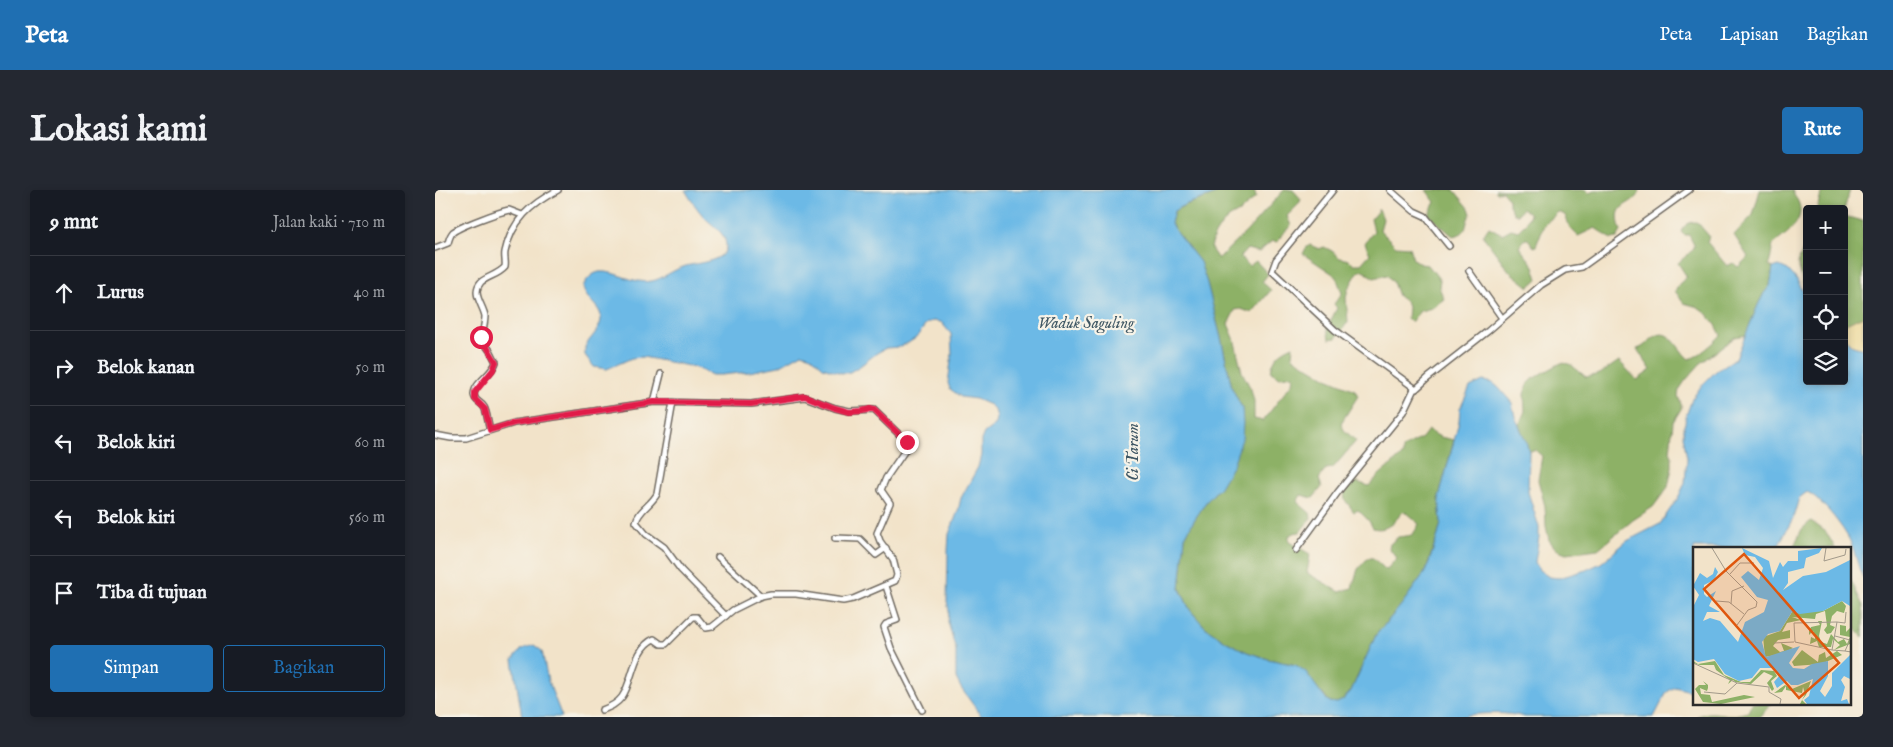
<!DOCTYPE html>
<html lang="id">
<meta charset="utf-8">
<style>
:root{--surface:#171b24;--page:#242831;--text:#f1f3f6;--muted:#9ea1a6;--line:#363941;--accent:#1f6fb2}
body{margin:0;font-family:"IM FELL English",serif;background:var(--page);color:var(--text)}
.controls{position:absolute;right:15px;top:15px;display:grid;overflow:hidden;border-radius:5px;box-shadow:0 2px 8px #0003}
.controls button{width:45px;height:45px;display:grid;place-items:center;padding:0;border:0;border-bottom:1px solid var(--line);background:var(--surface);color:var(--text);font:25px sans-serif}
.stop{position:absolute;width:15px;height:15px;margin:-11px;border:4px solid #e11d48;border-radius:50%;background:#fff}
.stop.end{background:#e11d48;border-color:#fff;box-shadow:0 1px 5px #0008}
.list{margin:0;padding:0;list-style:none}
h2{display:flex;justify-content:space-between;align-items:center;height:65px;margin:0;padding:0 20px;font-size:21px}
h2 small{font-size:16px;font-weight:400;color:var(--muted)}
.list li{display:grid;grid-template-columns:32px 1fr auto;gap:15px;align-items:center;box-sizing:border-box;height:75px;padding:0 20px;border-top:1px solid var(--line)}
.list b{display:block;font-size:19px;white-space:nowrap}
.list em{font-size:16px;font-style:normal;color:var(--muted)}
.actions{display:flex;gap:10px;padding:15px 20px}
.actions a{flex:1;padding:11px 0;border:1px solid var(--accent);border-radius:5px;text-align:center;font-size:18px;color:var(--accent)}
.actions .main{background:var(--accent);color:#fff}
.icon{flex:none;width:28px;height:28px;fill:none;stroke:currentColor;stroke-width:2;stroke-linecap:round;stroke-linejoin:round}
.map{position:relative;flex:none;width:1428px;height:527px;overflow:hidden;border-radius:5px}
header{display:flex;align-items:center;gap:30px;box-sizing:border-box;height:70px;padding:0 25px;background:var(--accent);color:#fff}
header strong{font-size:24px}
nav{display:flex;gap:28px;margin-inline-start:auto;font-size:18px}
.intro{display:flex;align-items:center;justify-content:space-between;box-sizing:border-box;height:120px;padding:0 30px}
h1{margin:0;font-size:35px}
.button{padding:12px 22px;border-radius:5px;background:var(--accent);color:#fff;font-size:18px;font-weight:700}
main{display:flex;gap:30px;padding:0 30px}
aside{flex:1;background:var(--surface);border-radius:5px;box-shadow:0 2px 8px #0003}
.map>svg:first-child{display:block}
</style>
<header>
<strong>Peta</strong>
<nav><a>Peta</a><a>Lapisan</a><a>Bagikan</a></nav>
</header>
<div class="intro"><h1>Lokasi kami</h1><a class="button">Rute</a></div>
<main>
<aside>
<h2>9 mnt<small>Jalan kaki · 710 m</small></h2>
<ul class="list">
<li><svg class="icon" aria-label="ahead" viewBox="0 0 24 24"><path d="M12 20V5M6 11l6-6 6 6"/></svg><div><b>Lurus</b></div><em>40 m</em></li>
<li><svg class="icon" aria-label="right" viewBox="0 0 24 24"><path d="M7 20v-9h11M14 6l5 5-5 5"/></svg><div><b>Belok kanan</b></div><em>50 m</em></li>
<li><svg class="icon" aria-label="left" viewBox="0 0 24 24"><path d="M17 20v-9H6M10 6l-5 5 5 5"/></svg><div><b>Belok kiri</b></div><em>60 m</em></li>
<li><svg class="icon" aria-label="left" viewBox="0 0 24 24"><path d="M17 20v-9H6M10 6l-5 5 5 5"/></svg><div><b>Belok kiri</b></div><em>560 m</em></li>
<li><svg class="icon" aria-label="arrive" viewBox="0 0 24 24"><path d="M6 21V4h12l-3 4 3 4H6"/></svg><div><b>Tiba di tujuan</b></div></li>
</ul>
<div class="actions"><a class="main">Simpan</a><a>Bagikan</a></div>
</aside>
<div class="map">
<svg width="1428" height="527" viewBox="0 0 1428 527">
<rect width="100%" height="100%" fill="#f7f3e8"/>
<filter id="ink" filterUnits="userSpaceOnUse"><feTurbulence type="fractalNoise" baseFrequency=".02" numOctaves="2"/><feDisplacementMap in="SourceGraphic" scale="10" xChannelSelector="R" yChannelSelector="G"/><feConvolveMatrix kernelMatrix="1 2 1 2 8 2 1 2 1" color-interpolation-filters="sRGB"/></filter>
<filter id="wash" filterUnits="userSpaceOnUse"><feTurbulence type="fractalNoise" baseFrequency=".0096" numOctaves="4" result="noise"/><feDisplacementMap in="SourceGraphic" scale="20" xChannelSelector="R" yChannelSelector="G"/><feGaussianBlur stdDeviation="1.12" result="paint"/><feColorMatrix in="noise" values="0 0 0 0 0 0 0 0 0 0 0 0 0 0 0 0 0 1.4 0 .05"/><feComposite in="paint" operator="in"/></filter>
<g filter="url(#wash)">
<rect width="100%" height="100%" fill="#f2e3c9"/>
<g fill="#8db166" stroke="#5c6e48">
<path d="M787 0H819L821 7 806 21 795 27 787 34 778 48 776 59 783 69 812 41 849 0H858L866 9 864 14 852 26 856 36 847 44 843 52 837 51 824 62 812 59 805 67 814 76 821 71 833 84 827 92 836 100 817 123 806 119 800 120 793 134 799 148 807 182 816 199 819 211V229L828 231 857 193 858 185 845 187 836 182C838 168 844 162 858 156L857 167 892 188 920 200 923 206 906 233 909 240 921 251 898 278 891 279 884 289 887 297 878 308 866 305 862 312 875 323 876 328 865 342 858 343 854 346V352L875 364 872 383 905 402 917 398 923 379 933 368H938L951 380 962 368 954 358 955 354 963 347C976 345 977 348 984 334L969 321C959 331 953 342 938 338L934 331 923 320 919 322 910 310 909 303 918 291 934 296 944 285 968 265V259L970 257 987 248 993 240 1005 247 1019 250 1004 307 1006 334 1003 345 990 382 967 414 941 445 916 501 908 510 902 513 895 512 861 475 833 469 812 462 792 452 770 437 755 420 745 398 750 347 758 332 771 312 785 297 807 218 797 198 787 152 772 93 765 72 739 39 736 33 739 21C754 11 772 10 787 0Z"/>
<path d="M991 0H1019L1034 18 1036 24C1028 33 1036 43 1018 46L993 25 1000 12Z"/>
<path d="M1060 0H1148L1155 3 1159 0H1205C1199 19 1175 9 1186 41L1182 48 1177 49 1160 38 1143 46 1135 38 1130 25 1123 22 1109 35 1101 56 1099 57 1093 49H1090L1084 57 1099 76 1103 89 1094 97 1075 82 1048 46 1054 37 1067 44 1076 39 1083 41 1091 33 1095 24 1088 18 1083 24H1079L1074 15V9L1067 1 1062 3Z"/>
<path d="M1325 0H1357C1358 6 1363 9 1364 14 1370 33 1349 45 1338 55L1334 75 1338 78 1335 96 1329 103 1323 115 1311 145 1300 147 1265 174 1250 191 1244 200 1243 206 1246 214V219L1238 232 1235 262 1237 266V278L1233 297 1218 317 1198 330 1163 359 1131 363 1121 359 1114 350 1111 336 1110 316 1103 290 1107 266 1100 260 1094 261 1084 235 1090 221 1089 204 1092 195 1099 188 1126 173 1135 174 1151 187 1165 184 1184 171 1202 190 1216 180 1202 159C1210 157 1214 150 1221 146 1235 137 1245 163 1254 169 1262 168 1280 152 1286 145L1281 135 1270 122 1263 117 1249 113 1240 101 1244 94 1252 87 1243 73 1259 59V55L1254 45H1249L1246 42C1249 34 1255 32 1262 32L1274 46 1272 52 1292 76 1298 73 1303 77 1313 67 1299 45 1318 25Z"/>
<polygon points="1387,0 1415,0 1409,20 1409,19 1382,19"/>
<polygon points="944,19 948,29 945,40 961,56 974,57 978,69 985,74 993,75 1005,90 1004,97 1009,109 997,118 985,121 976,132 972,128 973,117 971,112 963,106 958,92 952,85 939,88 927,80 923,82 913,99 911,108 913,132 901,148 894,149 892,138 902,118 899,114 907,103 902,89 898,84 868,64 871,58 875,55 884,59 889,57 897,61 905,68 914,70 918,74 926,74 935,64 930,53 939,41 936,29"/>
<polygon points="1409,26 1428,31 1428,126 1409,135"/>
<polygon points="1372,49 1372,109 1363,73"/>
<polygon points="1376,331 1391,342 1400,358 1358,358 1367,339"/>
<polygon points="1414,386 1428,416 1428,447 1414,431"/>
<path d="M1317 513H1337L1324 527H1261C1273 520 1283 524 1296 525 1302 525 1308 523 1313 522Z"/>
</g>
<polygon fill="#eeda9e" stroke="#8c8264" points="1428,126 1428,159 1418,156 1409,148 1409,135"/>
<g fill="#6cb9e6" stroke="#4c7288">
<path d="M250 0H787C772 10 754 10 739 21L736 33 739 39 765 72 772 93 787 152 797 198 807 218 808 233 807 249 798 275 785 297 771 312 758 332 750 347 745 399 755 420 770 437 792 452 812 462 833 469 861 475 871 482 889 507 895 512 902 513 908 510 916 501 941 445 967 414 990 382 994 372 1003 345 1006 333 1004 307 1024 232 1025 219 1035 197 1048 191 1058 193 1064 198 1077 213 1080 227 1091 251 1094 262 1093 302 1104 337V347L1100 372 1104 380 1114 387 1124 388 1151 380 1166 373 1192 351 1225 334 1243 308 1250 293 1252 268 1248 245 1251 226 1257 209 1267 195 1281 181 1301 168 1323 115 1329 103 1335 96 1338 78 1344 76 1353 80 1362 90 1372 109V191H1409V148L1418 156 1428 159V388C1422 376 1421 363 1415 351 1409 338 1385 307 1372 302L1364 308 1358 328 1342 358H1259V502L1240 497 1232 502 1219 527H1090C1070 522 1053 523 1033 525L1030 527H547L526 498 521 488V460L513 432 514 421 512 411 513 361 514 344 523 321 526 308 543 277 546 265V250L549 243 561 234 562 228 560 220 555 215 541 209 526 207 515 199 513 193 517 164 516 144 506 132 498 131 492 133 481 148 473 153 464 157 451 158 442 163 425 176 415 182 406 183 388 177 376 166 367 163 344 176 314 182 286 185H277L259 177 208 167 197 168 172 179 159 177 150 165V157C154 149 162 143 165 134 171 117 150 112 148 97 151 90 156 84 164 82 180 80 199 95 217 91 227 89 238 80 248 77 260 72 298 73 290 50 288 42 276 34 270 28 262 19 256 10 250 0Z"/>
<polygon points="99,455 107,461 113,491 127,527 87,527 78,470 87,459"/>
</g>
</g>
<g filter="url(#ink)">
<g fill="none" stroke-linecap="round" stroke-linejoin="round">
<g stroke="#716b62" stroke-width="8">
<g id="street">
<polyline points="898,0 841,70 837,81 900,140 981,199 993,188 1053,141 1106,95 1130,80 1147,77 1254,0"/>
<polyline points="955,0 979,21 990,26 1014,56"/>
<path d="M0 58 13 53C14 49 15 45 18 42 26 36 64 22 74 20L87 25"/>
<polyline points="1034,81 1067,128"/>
<polyline points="219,212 226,184"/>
<path d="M238 212 222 304C217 314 203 321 201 332L211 344 229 357 246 380 291 426"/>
<path d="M55 240C53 233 52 222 49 217 46 212 40 212 39 205 39 192 58 184 61 172L56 162 47 150C47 142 50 134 50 126 48 115 36 103 46 92 53 86 63 85 70 77 71 72 69 67 70 62 77 30 96 14 123 0"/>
<path d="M0 245 16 248H31L79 233 219 212 316 214 370 207 400 218 414 221 439 220 473 253V256L451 288 446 300 455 313 442 343 445 351 458 369 462 385 460 391 418 409 408 411 361 404H336L326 406 298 420 277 437 271 438 262 427H258L231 454H226L219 449C198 458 198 492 187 507 182 514 175 517 167 520"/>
<polyline points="400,348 425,349 441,365 451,358"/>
<polyline points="861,360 903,302 968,222 979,199"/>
<polyline points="283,367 326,406"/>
<polyline points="451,396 462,430 451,434 449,437 456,458 487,520"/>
</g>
</g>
<use href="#street" stroke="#fff" stroke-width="5"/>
</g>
</g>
<g fill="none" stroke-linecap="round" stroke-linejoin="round" filter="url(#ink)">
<polyline stroke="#e11d48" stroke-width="6" points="46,147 61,172 58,180 40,202 40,209 50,219 55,240 79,233 219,212 316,214 370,206 400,218 414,222 427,221 435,219 439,220 472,252"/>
</g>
<g text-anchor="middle" stroke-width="4.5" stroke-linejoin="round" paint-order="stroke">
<g font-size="16" font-style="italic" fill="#3e5663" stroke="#f7f3e8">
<text x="651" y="138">Waduk Saguling</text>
<text transform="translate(697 262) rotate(-90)" y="6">Ci Tarum</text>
</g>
</g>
<g transform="translate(1258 357)">
<rect width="158" height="158" fill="#f2e3c9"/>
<path d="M149 54 153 59 151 66 144 64 139 69 137 78 142 80 138 86 134 87 131 83 134 79 132 64 123 67 122 72 99 70 108 73 94 76 89 85 97 83V91L85 93 80 99 87 105 91 104 88 96 100 101 89 107 72 110 70 90 87 84 99 65 130 64ZM125 74H129L126 89 128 95 134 97 138 87 145 95 151 92 154 97 157 90 147 88V78L153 79V85L157 81V97L141 103 147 98 140 92 138 100H126L124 94 117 97 118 90 122 92V88L120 84 116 88V84L118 80 127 78ZM109 103 125 115 126 108 132 105 133 111 144 104 149 108 128 117 101 119 99 115ZM0 114 5 117 22 114 31 128 48 135H57L68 123 81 124 84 129 78 134 81 142 79 144 74 136 80 129 71 125 58 137 42 135 40 133 35 137 37 133 23 123 21 118H7L0 116ZM10 134 15 138V141L14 144 7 141 8 147 17 148 19 155 51 148 62 150 28 157 10 155 2 142 6 138H13ZM118 134 113 148 109 153 113 157H107L112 147 110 140 109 146 93 143V139L89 145 81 146 92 138 99 142Z" fill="#8db166"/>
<path d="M49 1 76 14 80 31 87 15 90 20 95 14H105V4L129 1 126 6 113 11 111 21 95 25V36L90 43 110 29 133 25 157 13V59L149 54 130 64 107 67 99 65 87 84 75 87 69 95 73 110 107 99 96 116 100 121 111 122 119 117 135 114V129L127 144 132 150 139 139V126L157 108V132L151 129 148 133 152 140 148 154 154 152 156 157H114L111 153 116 149 120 132 105 138H98L94 134 84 141 81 135 86 129 80 121H67L59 131 46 134 32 127 21 112 5 115 0 112V60L6 48 0 39 7 26 14 31 20 27 22 20 25 25 21 33 11 38V47L14 50 23 44 16 59 27 65H14L10 74 17 71 27 74 45 95 52 75 71 65 75 53 64 50 48 30 55 24 66 33 70 21 62 10 52 8Z" fill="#6cb9e6"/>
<path fill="none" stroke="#a2998a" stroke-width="1" d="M19 1 33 24 64 55 63 60 55 63 44 78M133 1 131 14 152 8 153 2M37 27 47 16H61M23 54 36 55 51 67M38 57 39 44 51 39M144 75 152 76 153 65M142 89 157 93M157 93 152 104 158 105M81 96 101 95M139 103 102 95 101 76 144 75 139 103 152 104M0 116 44 136 76 140V145L88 152 87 157M11 145 32 147 44 136"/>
<path fill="#df570e" fill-opacity="0.15" stroke="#df570e" stroke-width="2.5" d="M51 7 146 116 106 151 11 42Z"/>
<rect width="158" height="158" fill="none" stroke="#2b2b2b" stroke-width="2.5"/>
</g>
</svg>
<div class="controls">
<button>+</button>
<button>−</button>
<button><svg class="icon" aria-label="locate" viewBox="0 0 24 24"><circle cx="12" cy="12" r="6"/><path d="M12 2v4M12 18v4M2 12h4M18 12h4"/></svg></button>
<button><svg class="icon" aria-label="layers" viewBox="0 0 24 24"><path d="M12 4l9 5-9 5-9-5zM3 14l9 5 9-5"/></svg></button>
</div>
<div class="stop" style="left:46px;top:147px"></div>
<div class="stop end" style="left:472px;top:252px"></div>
</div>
</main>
